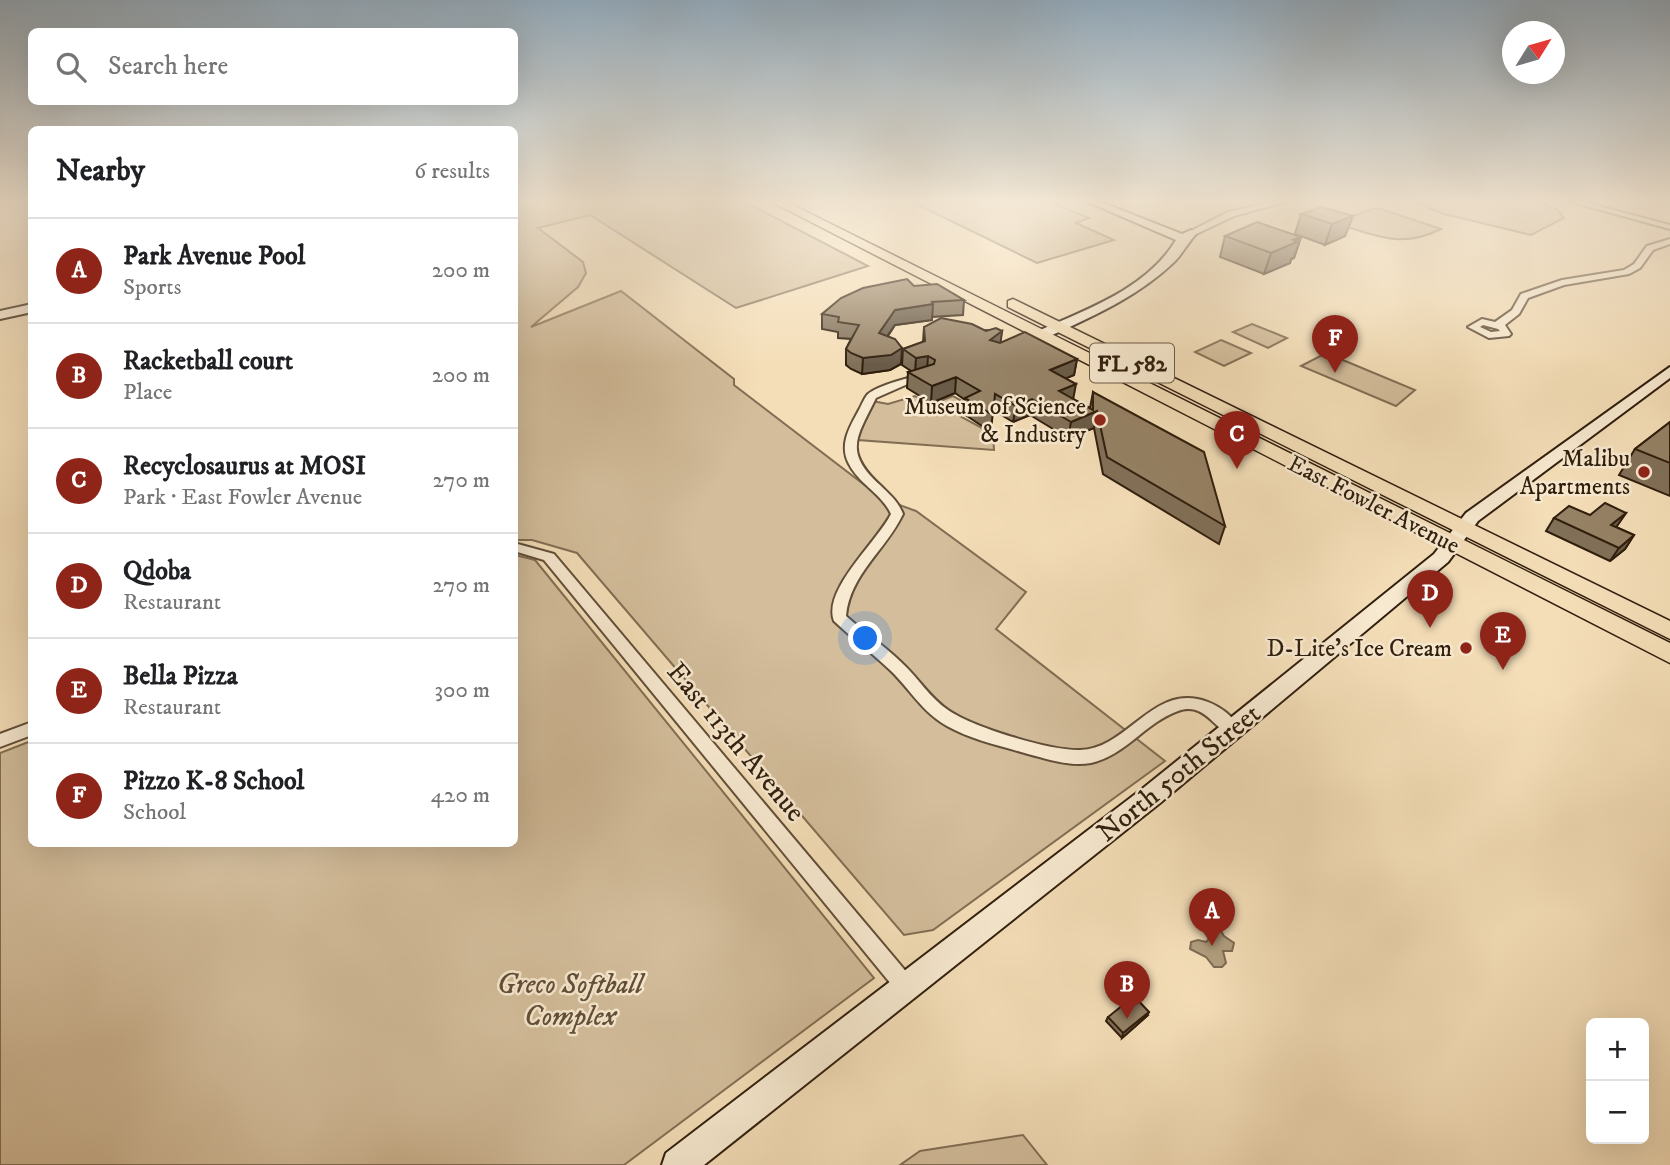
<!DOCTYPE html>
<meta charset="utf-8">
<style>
:root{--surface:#fff;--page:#f2f2f2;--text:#202124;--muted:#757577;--line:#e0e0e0;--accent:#8f2418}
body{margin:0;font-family:"IM FELL DW Pica",serif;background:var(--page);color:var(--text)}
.controls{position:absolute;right:21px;bottom:21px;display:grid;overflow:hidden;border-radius:10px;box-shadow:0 7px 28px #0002}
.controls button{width:63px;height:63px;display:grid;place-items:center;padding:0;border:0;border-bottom:2px solid var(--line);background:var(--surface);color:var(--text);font:35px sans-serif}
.compass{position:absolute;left:1502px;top:21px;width:63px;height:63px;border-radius:50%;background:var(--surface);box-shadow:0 7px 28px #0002;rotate:53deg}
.you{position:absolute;left:866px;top:639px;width:24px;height:24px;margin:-18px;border:5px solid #fff;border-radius:50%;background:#1a73e8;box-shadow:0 0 0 10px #1a73e833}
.badge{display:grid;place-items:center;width:46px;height:46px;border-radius:50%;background:var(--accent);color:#fff;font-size:23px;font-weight:700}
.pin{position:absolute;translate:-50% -58px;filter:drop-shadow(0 2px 4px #0008)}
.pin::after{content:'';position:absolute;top:37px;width:24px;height:21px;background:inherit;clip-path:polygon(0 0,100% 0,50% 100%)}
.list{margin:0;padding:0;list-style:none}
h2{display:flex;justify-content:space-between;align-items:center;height:91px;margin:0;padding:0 28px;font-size:30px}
h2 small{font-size:23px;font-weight:400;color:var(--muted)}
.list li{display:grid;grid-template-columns:46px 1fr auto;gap:21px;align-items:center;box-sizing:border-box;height:105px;padding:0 28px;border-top:2px solid var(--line)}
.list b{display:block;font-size:26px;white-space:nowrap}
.list p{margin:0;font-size:23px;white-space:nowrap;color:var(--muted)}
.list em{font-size:23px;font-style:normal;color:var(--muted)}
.icon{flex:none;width:38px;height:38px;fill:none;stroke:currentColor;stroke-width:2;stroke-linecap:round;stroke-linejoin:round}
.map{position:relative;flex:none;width:1670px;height:1165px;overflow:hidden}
.search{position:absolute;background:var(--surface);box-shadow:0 7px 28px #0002;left:28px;top:28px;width:490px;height:77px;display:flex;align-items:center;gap:18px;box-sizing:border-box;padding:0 24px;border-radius:10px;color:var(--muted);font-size:26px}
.panel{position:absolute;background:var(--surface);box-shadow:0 7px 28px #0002;left:28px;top:126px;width:490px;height:721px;border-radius:10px}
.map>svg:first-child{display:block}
</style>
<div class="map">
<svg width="1670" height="1165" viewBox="0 0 1670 1165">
<rect width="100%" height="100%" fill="#f4deb8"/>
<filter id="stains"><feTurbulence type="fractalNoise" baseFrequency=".00286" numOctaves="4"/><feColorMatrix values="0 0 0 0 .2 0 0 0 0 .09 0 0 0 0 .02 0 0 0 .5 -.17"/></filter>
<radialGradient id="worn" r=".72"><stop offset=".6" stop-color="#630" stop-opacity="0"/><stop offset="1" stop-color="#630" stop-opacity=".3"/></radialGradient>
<g fill="#d3bd9b" stroke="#826e54" stroke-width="2">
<polygon points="528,202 745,202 868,266 736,308 590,215 538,228 583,262 586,273 578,287 531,327 621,291 734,379 734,385 883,499 916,511 1026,592 996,629 1165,761 933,930 904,935 577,553 532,540 515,540 514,205"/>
<polygon points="912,202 1051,202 1089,218 1076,223 1114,240 1037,263"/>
<polygon points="1414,202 1537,202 1557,209 1564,218 1531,235 1444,214"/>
<path d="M1372 209H1381L1441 229C1403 248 1379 237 1341 225L1350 217Z"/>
<polygon points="1252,324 1287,338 1268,348 1233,332"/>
<polygon points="1221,340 1251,353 1224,366 1195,352"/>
<polygon points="1326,353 1415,390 1396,406 1301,366"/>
<polygon points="915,396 930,405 953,396 973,407 958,415 993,434 994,450 858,440 872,401 888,404"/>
<polygon points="515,555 535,560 874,978 624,1165 0,1165 0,753 31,741 32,844 514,844"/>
<polygon points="1023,1135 1047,1165 900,1165 920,1151"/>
</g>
<polygon fill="#b19d7e" stroke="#7d6a51" stroke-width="2" points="1206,923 1218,926 1224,936 1234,943 1232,951 1223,951 1226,963 1222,967 1214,967 1206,957 1190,949 1191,942 1198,940 1206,942 1209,939 1203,930"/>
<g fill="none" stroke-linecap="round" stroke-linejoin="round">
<g stroke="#614e38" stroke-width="4">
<g id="street">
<polygon points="1273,202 1285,202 1234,216 1194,235 1187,233 1228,212"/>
<polygon points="1572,202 1583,202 1670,225 1670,229"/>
<path d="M1670 239V244L1653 250 1640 268 1629 274 1564 285 1528 298 1519 314 1505 325 1511 334 1509 336 1489 338 1468 327 1482 319 1495 322 1512 310 1521 294 1562 280 1624 270 1634 264 1647 246ZM1483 325 1498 329 1500 331 1491 332 1480 327Z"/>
<path d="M925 374 930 377 929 379 910 383 876 398C857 437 843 451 880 485 889 494 898 501 903 514 886 550 850 574 846 616 865 633 886 647 903 664 919 679 930 698 948 710 972 727 1050 751 1080 750 1129 749 1153 681 1208 702 1221 707 1234 717 1240 729L1238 733C1217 740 1209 700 1178 711 1145 723 1126 755 1091 763 1070 767 1048 759 1028 754 1001 746 972 740 947 726 922 712 910 689 890 670 872 653 852 638 834 621 822 590 877 542 891 514 882 494 859 484 849 464 838 444 851 425 860 408 862 404 865 397 868 394 879 385 911 377 925 374Z"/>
<polygon points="514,543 554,554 914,981 917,988 914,995 907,998 900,995 544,560 514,551"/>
<polygon points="32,722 32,735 0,747 0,734"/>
</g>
</g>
<g stroke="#301e0d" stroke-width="4">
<g id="secondary">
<path d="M1088 202H1101L1182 234 1191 230 1197 233C1188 242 1182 255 1173 263 1136 298 1091 317 1046 338H1036V332C1085 310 1147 289 1176 240Z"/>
<polygon points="32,304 32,312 0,319 0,311"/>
<polygon points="1670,367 1670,378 1478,521 1448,562 1160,803 704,1165 662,1165 666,1153 1142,789 1434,554 1466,513"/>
</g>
</g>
<g stroke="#301e0d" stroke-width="3">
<g id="primary">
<polygon points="772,202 787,202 1670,643 1670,663"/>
<polygon points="1013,299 1670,621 1670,639 1008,307 1008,301"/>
</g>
</g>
<use href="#street" fill="#f8ead1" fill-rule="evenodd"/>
<use href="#secondary" fill="#f8ead1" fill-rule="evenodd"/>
<use href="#primary" fill="#f4deb8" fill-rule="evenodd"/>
</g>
<g fill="#817058" stroke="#301e0d" stroke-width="2">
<polygon points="1301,214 1353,216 1345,236 1325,245 1295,234"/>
<polygon points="1225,236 1301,237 1294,258 1291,259 1290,263 1264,274 1220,257"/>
<polygon points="914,286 964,300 963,315 932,317 932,320 895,325 888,336 901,364 890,370 862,374 851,369 846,365 846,349 851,339 838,338 838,332 822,329 822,314"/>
<polygon points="924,327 1002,331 1000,343 1077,359 1074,375 1066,378 1073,399 1090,408 1093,392 1225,526 1219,544 1103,474 1094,428 1068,438 1030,415 1013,422 993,410 991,432 964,414 965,400 955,393 931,403 907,388 908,372 911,371 902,365 903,349 923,342"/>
<polygon points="1670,422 1670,496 1619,475 1635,449"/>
<polygon points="1626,513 1616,527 1634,535 1625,549 1610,561 1546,531 1554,518"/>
<polygon points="1147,1016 1122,1038 1106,1021 1108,1017"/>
</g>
<g fill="#695b47" stroke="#301e0d" stroke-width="2">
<polygon points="1353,216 1345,236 1325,245 1332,224"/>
<polygon points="1301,237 1294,258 1291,259 1290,263 1264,274 1271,253"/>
<polygon points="933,304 932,320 895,325 879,348 879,333 895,310"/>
<polygon points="1002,331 1000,347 990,340"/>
<polygon points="902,348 901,364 890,370 862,374 863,358"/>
<polygon points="928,356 927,372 915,374 916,358"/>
<polygon points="1077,359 1074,375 1048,386 1050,370"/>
<polygon points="956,377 955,393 931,403 932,386"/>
<polygon points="1076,384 1073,400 1059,391"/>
<polygon points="1032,399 1030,415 1013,422 1016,406"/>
<polygon points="1097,411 1094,428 1068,438 1071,422"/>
<polygon points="1626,513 1617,526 1602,538 1611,525"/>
<polygon points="1634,535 1625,549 1610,561 1619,548"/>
<polygon points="1149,1012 1147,1016 1122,1038 1123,1033"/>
</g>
<g fill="#968266" stroke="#301e0d" stroke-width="2">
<polygon points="1322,207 1353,216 1332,224 1301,214"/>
<polygon points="1257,222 1301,237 1293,240 1297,242 1271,253 1225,236"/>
<polygon points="907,279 914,286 937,284 964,300 932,302 933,304 895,310 879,333 895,339 902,348 891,355 863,358 851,353 846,349 859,325 838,322 839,317 822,314 841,298 863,288"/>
<polygon points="941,318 972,324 986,331 996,328 1002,331 990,340 1000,343 1025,332 1077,359 1050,370 1076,384 1059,391 1093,410 1093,392 1204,452 1225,526 1107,457 1097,411 1071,422 1032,399 1016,406 995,394 993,415 965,398 980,391 956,377 932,386 908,372 934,364 935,360 928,356 916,358 903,349 925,341 924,327"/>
<polygon points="1670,422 1670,463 1635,449"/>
<polygon points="1605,503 1626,513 1611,525 1634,535 1619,548 1554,518 1569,506 1590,515"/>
<polygon points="1134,996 1149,1012 1123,1033 1108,1017"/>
</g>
<linearGradient id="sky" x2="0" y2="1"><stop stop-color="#92abbe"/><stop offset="0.55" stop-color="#faf0df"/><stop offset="1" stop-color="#faf0df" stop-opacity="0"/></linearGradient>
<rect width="1670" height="365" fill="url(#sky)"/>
<g fill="#8f2418" stroke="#f8ead1" stroke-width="2.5">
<circle cx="1100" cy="420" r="7"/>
<circle cx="1644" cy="472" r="7"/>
<circle cx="1466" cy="648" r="7"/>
</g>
<g text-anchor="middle" stroke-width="5" stroke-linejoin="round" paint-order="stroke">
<rect fill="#f8ead1" stroke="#6c5b48" stroke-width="2" x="1090" y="343.5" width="84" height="39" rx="5"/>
<g font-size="23" font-weight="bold" fill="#301e0d">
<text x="1132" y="371">FL 582</text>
</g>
<g font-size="24" fill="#301e0d" stroke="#f8ead1" text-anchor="end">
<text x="1086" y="414">Museum of Science<tspan x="1086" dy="28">&amp; Industry</tspan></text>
<text x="1630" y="466">Malibu<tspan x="1630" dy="28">Apartments</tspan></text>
<text x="1452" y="656">D-Lite's Ice Cream</text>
</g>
<g font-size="24" fill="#301e0d" stroke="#f8ead1">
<text transform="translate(1374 504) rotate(27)" y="8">East Fowler Avenue</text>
</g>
<g font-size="28" fill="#301e0d" stroke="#f8ead1">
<text transform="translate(737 741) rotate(50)" y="10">East 113th Avenue</text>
<text transform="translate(1178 772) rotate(-39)" y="10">North 50th Street</text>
</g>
<g font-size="28" font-style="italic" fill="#614e38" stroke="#f8ead1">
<text x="570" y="993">Greco Softball<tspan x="570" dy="32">Complex</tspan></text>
</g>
</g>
<rect width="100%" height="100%" filter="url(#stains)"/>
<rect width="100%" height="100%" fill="url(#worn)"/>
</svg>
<div class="controls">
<button>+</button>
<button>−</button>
</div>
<svg class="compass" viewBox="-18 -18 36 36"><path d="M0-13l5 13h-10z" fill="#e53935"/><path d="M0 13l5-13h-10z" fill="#757577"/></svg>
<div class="you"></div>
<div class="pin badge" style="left:1212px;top:946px">A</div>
<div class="pin badge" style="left:1127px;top:1019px">B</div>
<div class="pin badge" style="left:1237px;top:469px">C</div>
<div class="pin badge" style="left:1430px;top:628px">D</div>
<div class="pin badge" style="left:1503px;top:670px">E</div>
<div class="pin badge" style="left:1335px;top:373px">F</div>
<div class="search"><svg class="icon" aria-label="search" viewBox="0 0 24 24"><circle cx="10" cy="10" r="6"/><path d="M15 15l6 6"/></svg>Search here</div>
<section class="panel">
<h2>Nearby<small>6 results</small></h2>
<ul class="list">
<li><span class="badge">A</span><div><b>Park Avenue Pool</b><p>Sports</p></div><em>200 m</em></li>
<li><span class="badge">B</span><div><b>Racketball court</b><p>Place</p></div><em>200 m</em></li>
<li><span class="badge">C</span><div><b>Recyclosaurus at MOSI</b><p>Park · East Fowler Avenue</p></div><em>270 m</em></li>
<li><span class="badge">D</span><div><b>Qdoba</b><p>Restaurant</p></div><em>270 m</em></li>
<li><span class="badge">E</span><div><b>Bella Pizza</b><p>Restaurant</p></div><em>300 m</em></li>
<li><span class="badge">F</span><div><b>Pizzo K-8 School</b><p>School</p></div><em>420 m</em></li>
</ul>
</section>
</div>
